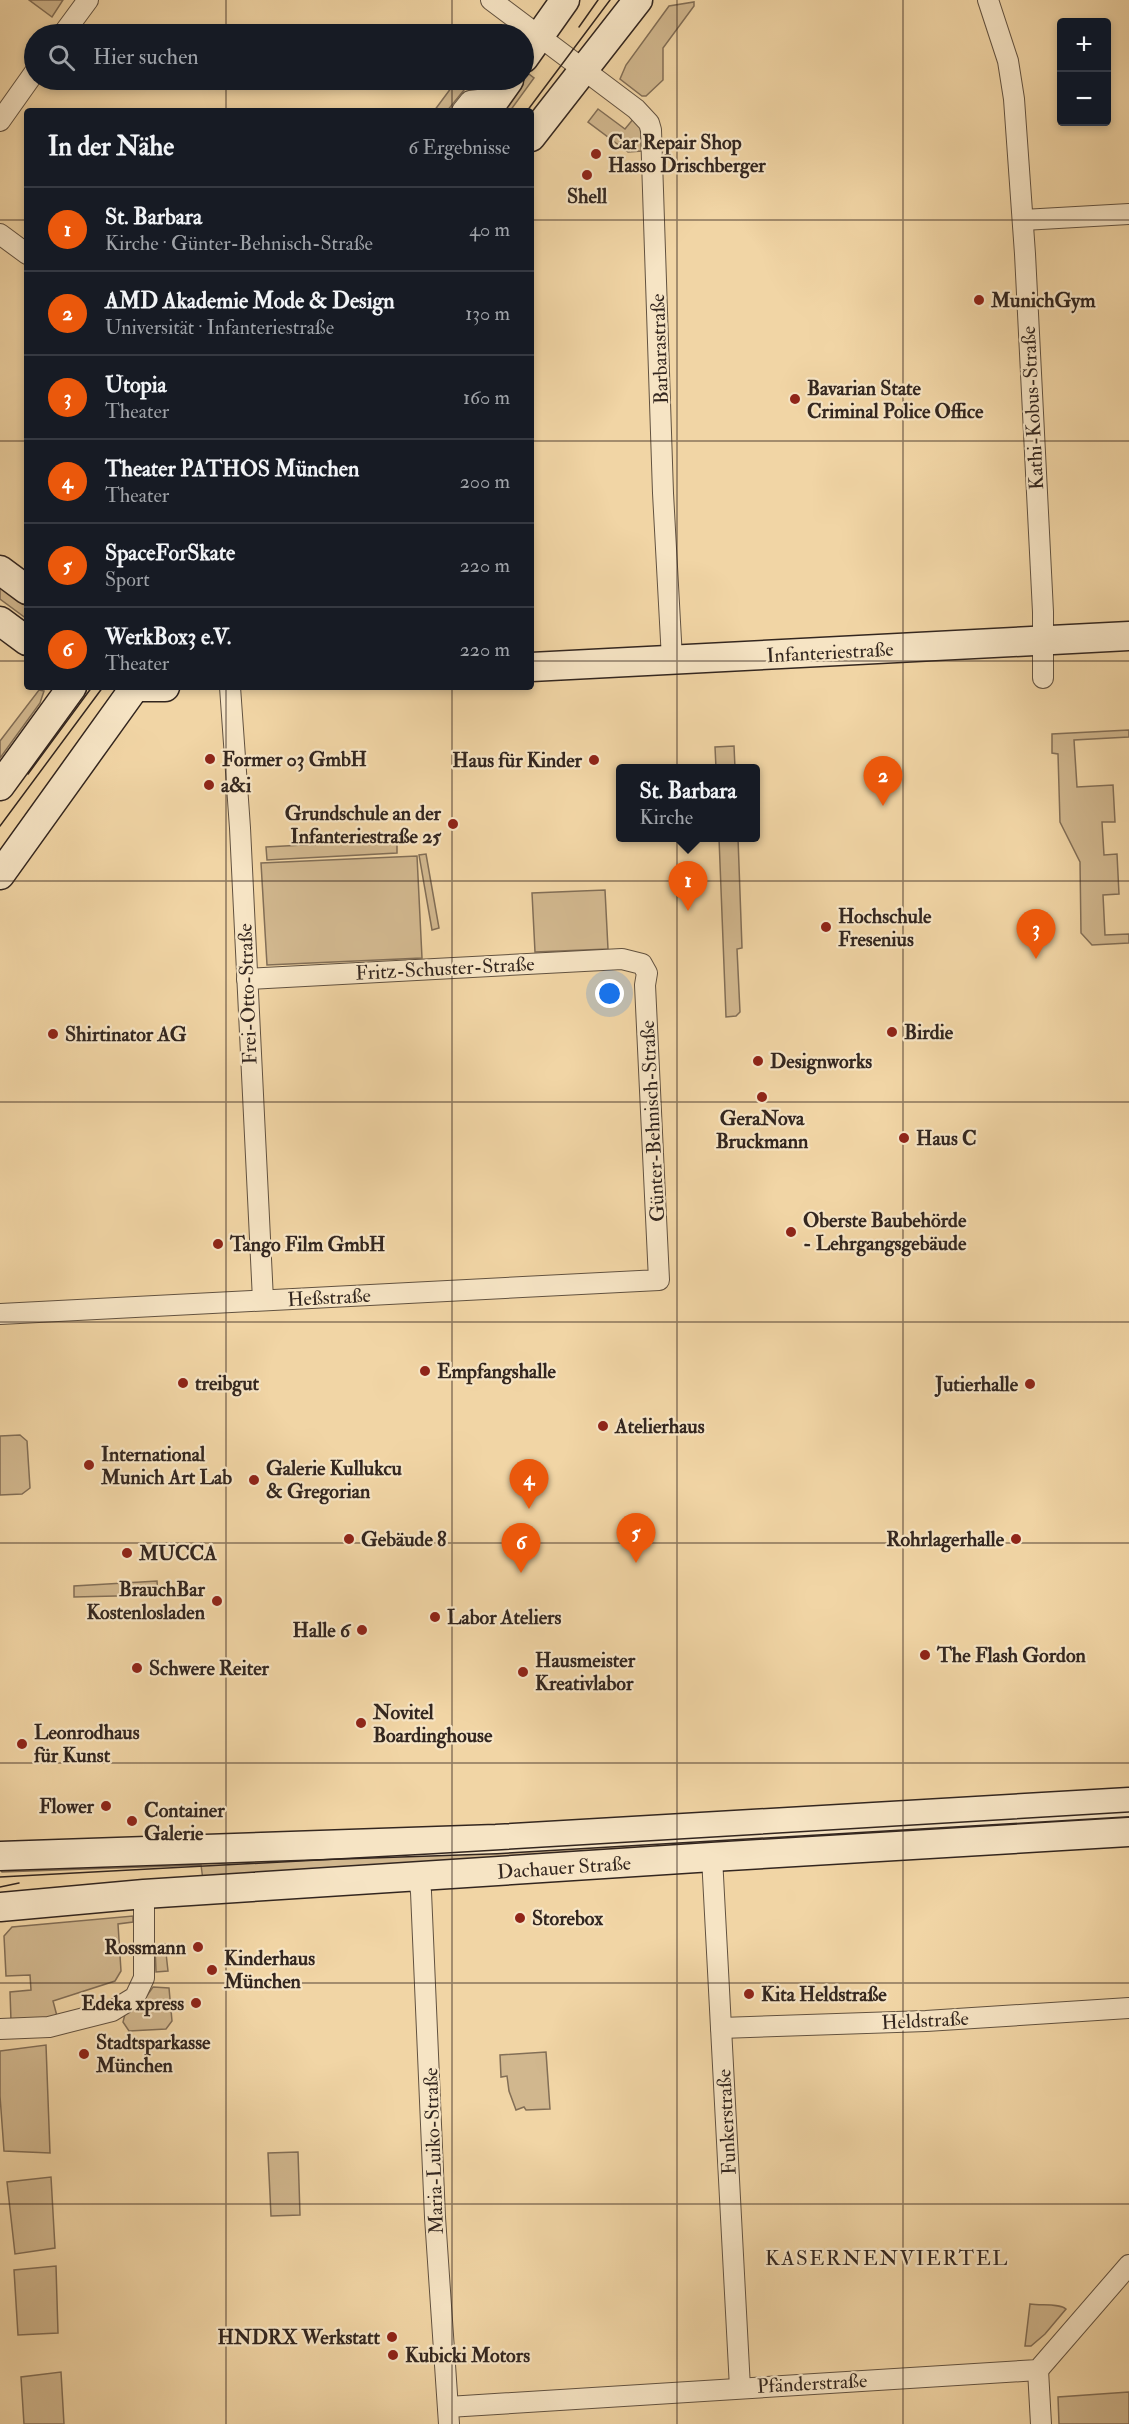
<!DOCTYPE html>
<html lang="de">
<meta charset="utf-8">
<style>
:root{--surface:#171b24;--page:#242831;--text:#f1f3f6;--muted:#9ea1a6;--line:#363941;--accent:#ea580c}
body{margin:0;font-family:"IM FELL Double Pica",serif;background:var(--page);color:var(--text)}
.controls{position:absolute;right:18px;top:18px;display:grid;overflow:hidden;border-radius:6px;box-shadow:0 3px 9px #0003}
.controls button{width:54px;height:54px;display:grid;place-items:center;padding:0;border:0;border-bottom:2px solid var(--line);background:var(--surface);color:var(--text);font:30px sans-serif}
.you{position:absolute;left:610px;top:994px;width:21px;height:21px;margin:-15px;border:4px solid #fff;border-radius:50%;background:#1a73e8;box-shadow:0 0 0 9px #1a73e833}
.badge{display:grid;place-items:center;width:39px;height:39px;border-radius:50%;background:var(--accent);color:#fff;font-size:20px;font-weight:700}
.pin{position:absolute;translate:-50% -50px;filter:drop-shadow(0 2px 3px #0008)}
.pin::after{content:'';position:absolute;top:32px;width:21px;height:18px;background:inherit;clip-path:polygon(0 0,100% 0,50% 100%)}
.popup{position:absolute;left:616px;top:764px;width:144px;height:78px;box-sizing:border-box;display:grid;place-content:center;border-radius:6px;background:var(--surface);filter:drop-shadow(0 2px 4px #0005);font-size:20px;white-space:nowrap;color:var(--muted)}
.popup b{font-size:22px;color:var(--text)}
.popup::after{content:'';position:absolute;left:50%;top:100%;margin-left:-12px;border:12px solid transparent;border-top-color:var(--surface)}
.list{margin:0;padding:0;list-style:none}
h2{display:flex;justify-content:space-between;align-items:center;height:78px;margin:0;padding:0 24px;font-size:26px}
h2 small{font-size:20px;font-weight:400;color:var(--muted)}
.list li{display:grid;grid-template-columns:39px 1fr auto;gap:18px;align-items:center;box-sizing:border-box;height:84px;padding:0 24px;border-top:2px solid var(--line)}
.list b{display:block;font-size:22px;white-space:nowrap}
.list p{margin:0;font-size:20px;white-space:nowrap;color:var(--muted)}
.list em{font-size:20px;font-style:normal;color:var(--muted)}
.icon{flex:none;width:33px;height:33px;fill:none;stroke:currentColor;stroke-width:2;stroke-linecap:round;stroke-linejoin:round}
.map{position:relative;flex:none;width:1129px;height:2424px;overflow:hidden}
.search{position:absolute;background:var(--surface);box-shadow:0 3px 9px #0003;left:24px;top:24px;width:510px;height:66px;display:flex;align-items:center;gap:15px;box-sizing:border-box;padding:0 21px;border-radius:33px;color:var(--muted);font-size:22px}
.panel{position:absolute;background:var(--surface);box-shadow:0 3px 9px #0003;left:24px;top:108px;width:510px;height:582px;border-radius:6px}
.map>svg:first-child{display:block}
</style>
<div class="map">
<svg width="1129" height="2424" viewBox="0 0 1129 2424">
<rect width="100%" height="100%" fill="#f1d5a5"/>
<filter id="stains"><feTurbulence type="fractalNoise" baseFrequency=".00333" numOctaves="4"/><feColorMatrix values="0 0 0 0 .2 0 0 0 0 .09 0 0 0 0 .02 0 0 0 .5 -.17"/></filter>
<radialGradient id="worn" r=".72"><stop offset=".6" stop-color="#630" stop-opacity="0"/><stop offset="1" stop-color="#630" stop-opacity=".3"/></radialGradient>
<g fill="#d1b78e" stroke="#826e56" stroke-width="1.5">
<polygon points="29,0 63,0 52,17"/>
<polygon points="694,2 694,6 663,48 663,80 646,96 642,96 620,79 626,65 669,6"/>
<polygon points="525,71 534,78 510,111 501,111 520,80 524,80"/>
<polygon points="457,80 478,80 464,90 447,111 434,111"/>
<polygon points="598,109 625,129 634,118 640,123 642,151 628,152 588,122"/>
<polygon points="0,584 27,604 27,619 0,599"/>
<polygon points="39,690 44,691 40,703 0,758 0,741"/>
<polygon points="1129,730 1129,737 1074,740 1077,787 1113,785 1115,822 1102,822 1104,855 1117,854 1119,894 1103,895 1105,935 1129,934 1129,943 1092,945 1081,933 1080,862 1060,822 1058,754 1052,753 1052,734"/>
<polygon points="734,746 735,768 716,768 715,747"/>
<polygon points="719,838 738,838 742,948 737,949 740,1012 736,1016 726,1017"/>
<polygon points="397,840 397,853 267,860 266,847"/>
<polygon points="426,854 439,928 432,930 419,855"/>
<polygon points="417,856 422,958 267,965 261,863"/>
<polygon points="605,890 608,949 535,952 532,893"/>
<polygon points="20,1435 27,1441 30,1488 22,1494 0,1495 0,1436"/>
<polygon points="157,1581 158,1595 74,1597 74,1586"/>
<polygon points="1129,1810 1129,1824 203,1880 201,1865 2,1872 1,1869"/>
<polygon points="133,1916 133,1922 118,1924 121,1971 115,1981 53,2001 57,2016 42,2022 11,2021 10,1992 31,1990 30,1975 6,1976 4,1936 12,1927"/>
<polygon points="165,1944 168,1971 156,1972 155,1945"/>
<polygon points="153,1987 169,1988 172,2021 166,2029 129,2031 123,2022 125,2014 141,2004"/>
<polygon points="46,2045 50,2153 4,2151 0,2096 0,2051"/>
<polygon points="546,2052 550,2109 526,2110 524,2107 516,2110 509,2091 507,2076 501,2077 500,2055"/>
<polygon points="298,2152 300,2215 271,2216 268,2153"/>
<polygon points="51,2177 55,2248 15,2254 7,2182"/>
<polygon points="56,2266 58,2333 18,2335 14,2270"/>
<path d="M1030 2304C1041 2306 1058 2303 1066 2309L1045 2334 1031 2346H1025Z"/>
<polygon points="61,2372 64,2424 24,2424 21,2377"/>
<polygon points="1129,2392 1129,2424 1059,2424 1058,2397"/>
</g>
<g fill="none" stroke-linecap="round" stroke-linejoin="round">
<g stroke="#625240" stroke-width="22">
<g id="street">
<polyline points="491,0 636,109 649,123 651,130 663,493 672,659"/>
<polyline points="988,0 1008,61 1014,99 1025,254 1043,612 1043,678"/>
<polyline points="63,34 88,0"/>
<polyline points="462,111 470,101 496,98"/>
<polyline points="0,121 34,73"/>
<polyline points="1023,220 1129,214"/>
<polyline points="0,234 27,254"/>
<polyline points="230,687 240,828 263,1300"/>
<polyline points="0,1314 659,1280 645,985 647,973 642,964 622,959 247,979"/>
<polyline points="712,1857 740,2388"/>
<polyline points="418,1877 421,1892 435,2217 449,2424"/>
<polyline points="721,2028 926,2021 1129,2008"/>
<polyline points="0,2029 49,2027 112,2011 135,1997 144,1978 144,1894"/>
<polyline points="1038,2370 1041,2424"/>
<polyline points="448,2407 1038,2370 1129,2265"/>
</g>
</g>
<g stroke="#33261f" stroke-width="31">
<g id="secondary">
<polyline points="524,58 565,0"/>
<polyline points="487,111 509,80"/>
<polyline points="531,137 638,0"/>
<polyline points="0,570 27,590"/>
<polyline points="0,621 27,641"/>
<polyline points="531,667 1129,636"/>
<polyline points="130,687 165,687"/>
<polyline points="0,786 72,687"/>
<polyline points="0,875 135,687"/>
<polyline points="0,1856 496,1839 1129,1802"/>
<polyline points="0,1907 144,1894 712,1857 1129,1832"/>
</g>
</g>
<use href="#street" stroke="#f6e4c4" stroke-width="20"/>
<use href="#secondary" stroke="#f6e4c4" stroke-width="28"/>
<g stroke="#33261f" stroke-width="1.5">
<polyline points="579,27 598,0"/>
<polyline points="527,111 610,0"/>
<polyline points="28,774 92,687"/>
<polyline points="0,826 103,687"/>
<polyline points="0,1877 429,1854 1129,1812"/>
<polyline points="0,1887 19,1883"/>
</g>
</g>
<path fill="none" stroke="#33261f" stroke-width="1.5" stroke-opacity="0.55" d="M226 0V34M452 0V34M677 0V2424M903 0V2424M226 80V111M452 80V111M0 220H27M531 220H1129M0 441H27M531 441H1129M0 661H27M531 661H1129M226 687V2424M452 687V2424M0 881H1129M0 1102H1129M0 1322H1129M0 1543H1129M0 1763H1129M0 1983H1129M0 2204H1129"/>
<g fill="#8f2418" stroke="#f6e4c4" stroke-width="2">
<circle cx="596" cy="154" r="6"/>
<circle cx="587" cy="175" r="6"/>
<circle cx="979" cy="300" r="6"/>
<circle cx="795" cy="399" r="6"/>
<circle cx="210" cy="759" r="6"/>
<circle cx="594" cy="760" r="6"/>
<circle cx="209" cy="785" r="6"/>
<circle cx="453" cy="824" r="6"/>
<circle cx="826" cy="927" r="6"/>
<circle cx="892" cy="1032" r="6"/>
<circle cx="53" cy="1034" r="6"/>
<circle cx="758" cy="1061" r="6"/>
<circle cx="762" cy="1097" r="6"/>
<circle cx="904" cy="1138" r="6"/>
<circle cx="791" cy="1232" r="6"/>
<circle cx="218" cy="1244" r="6"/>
<circle cx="425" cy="1371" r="6"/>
<circle cx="183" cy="1383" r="6"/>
<circle cx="1030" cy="1384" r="6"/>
<circle cx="603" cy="1426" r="6"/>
<circle cx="89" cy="1465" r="6"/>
<circle cx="254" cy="1480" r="6"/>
<circle cx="349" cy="1539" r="6"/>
<circle cx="1016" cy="1539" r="6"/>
<circle cx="127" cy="1553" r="6"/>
<circle cx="217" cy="1601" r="6"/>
<circle cx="435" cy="1617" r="6"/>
<circle cx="362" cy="1630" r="6"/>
<circle cx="925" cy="1655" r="6"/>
<circle cx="137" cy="1668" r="6"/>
<circle cx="523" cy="1672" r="6"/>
<circle cx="361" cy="1723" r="6"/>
<circle cx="22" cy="1744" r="6"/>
<circle cx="106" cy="1806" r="6"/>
<circle cx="132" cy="1821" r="6"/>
<circle cx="520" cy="1918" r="6"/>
<circle cx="198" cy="1947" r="6"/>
<circle cx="212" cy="1970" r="6"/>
<circle cx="749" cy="1994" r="6"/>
<circle cx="196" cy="2003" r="6"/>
<circle cx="84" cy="2054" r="6"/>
<circle cx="392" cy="2337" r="6"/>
<circle cx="393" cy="2355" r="6"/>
</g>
<g text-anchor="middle" stroke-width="4.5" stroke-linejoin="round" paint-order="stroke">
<g font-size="20" font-weight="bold" fill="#33261f" stroke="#f6e4c4" text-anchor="start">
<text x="608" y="149">Car Repair Shop<tspan x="608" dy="23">Hasso Drischberger</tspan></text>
<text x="587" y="203" text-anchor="middle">Shell</text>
<text x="991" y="307">MunichGym</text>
<text x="807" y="395">Bavarian State<tspan x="807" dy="23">Criminal Police Office</tspan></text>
<text x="222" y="766">Former 03 GmbH</text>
<text x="582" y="767" text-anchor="end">Haus für Kinder</text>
<text x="221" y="792">a&amp;i</text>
<text x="441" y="820" text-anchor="end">Grundschule an der<tspan x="441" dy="23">Infanteriestraße 25</tspan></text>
<text x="838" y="923">Hochschule<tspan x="838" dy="23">Fresenius</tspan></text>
<text x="904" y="1039">Birdie</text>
<text x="65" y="1041">Shirtinator AG</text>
<text x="770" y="1068">Designworks</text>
<text x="762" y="1125" text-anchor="middle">GeraNova<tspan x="762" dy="23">Bruckmann</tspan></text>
<text x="916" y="1145">Haus C</text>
<text x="803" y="1227">Oberste Baubehörde<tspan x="803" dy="23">- Lehrgangsgebäude</tspan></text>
<text x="230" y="1251">Tango Film GmbH</text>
<text x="437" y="1378">Empfangshalle</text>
<text x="195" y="1390">treibgut</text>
<text x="1018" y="1391" text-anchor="end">Jutierhalle</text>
<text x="615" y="1433">Atelierhaus</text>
<text x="101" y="1461">International<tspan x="101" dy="23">Munich Art Lab</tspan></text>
<text x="266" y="1475">Galerie Kullukcu<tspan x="266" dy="23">&amp; Gregorian</tspan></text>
<text x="361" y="1546">Gebäude 8</text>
<text x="1004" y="1546" text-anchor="end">Rohrlagerhalle</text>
<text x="139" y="1560">MUCCA</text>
<text x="205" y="1596" text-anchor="end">BrauchBar<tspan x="205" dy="23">Kostenlosladen</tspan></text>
<text x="447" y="1624">Labor Ateliers</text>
<text x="350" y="1637" text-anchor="end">Halle 6</text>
<text x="937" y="1662">The Flash Gordon</text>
<text x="535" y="1667">Hausmeister<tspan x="535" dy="23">Kreativlabor</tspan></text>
<text x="149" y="1675">Schwere Reiter</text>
<text x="373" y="1719">Novitel<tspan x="373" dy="23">Boardinghouse</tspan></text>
<text x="34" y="1739">Leonrodhaus<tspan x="34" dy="23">für Kunst</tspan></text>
<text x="94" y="1813" text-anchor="end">Flower</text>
<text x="144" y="1817">Container<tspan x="144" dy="23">Galerie</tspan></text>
<text x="532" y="1925">Storebox</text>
<text x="186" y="1954" text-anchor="end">Rossmann</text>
<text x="224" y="1965">Kinderhaus<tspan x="224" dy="23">München</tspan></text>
<text x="761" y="2001">Kita Heldstraße</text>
<text x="184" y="2010" text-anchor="end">Edeka xpress</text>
<text x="96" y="2049">Stadtsparkasse<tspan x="96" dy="23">München</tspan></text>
<text x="380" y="2344" text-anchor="end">HNDRX Werkstatt</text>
<text x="405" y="2362">Kubicki Motors</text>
</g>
<g font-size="20" fill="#33261f" stroke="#f6e4c4">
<text transform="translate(659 349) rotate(-92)" y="7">Barbarastraße</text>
<text transform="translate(1032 408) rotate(-93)" y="7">Kathi-Kobus-Straße</text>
<text transform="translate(830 652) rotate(-3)" y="7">Infanteriestraße</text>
<text transform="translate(445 968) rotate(-3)" y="7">Fritz-Schuster-Straße</text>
<text transform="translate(247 994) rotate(-92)" y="7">Frei-Otto-Straße</text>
<text transform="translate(652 1121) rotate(-93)" y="7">Günter-Behnisch-Straße</text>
<text transform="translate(329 1297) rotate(-3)" y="7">Heßstraße</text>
<text transform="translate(564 1867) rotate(-4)" y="7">Dachauer Straße</text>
<text transform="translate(925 2020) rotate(-3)" y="7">Heldstraße</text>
<text transform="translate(726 2122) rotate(-93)" y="7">Funkerstraße</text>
<text transform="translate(433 2151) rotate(-92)" y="7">Maria-Luiko-Straße</text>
<text transform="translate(812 2383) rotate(-3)" y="7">Pfänderstraße</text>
</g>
<g font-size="21" letter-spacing="1.5" fill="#33261f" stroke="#f6e4c4">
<text x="887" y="2265">KASERNENVIERTEL</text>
</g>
</g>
<rect width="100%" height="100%" filter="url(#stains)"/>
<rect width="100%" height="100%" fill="url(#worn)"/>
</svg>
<div class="controls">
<button>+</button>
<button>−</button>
</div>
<div class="you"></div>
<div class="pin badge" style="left:688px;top:911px">1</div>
<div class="popup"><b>St. Barbara</b>Kirche</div>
<div class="pin badge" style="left:883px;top:806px">2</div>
<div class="pin badge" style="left:1036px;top:959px">3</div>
<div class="pin badge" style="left:529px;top:1509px">4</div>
<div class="pin badge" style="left:636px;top:1563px">5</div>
<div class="pin badge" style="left:521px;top:1573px">6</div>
<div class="search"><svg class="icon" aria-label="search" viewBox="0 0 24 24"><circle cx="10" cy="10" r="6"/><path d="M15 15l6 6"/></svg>Hier suchen</div>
<section class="panel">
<h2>In der Nähe<small>6 Ergebnisse</small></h2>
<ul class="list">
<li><span class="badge">1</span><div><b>St. Barbara</b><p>Kirche · Günter-Behnisch-Straße</p></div><em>40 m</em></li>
<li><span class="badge">2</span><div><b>AMD Akademie Mode &amp; Design</b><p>Universität · Infanteriestraße</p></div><em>130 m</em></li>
<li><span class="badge">3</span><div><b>Utopia</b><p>Theater</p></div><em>160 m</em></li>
<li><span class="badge">4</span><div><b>Theater PATHOS München</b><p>Theater</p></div><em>200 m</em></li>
<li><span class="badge">5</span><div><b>SpaceForSkate</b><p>Sport</p></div><em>220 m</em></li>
<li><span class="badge">6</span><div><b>WerkBox3 e.V.</b><p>Theater</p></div><em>220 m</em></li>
</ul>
</section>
</div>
